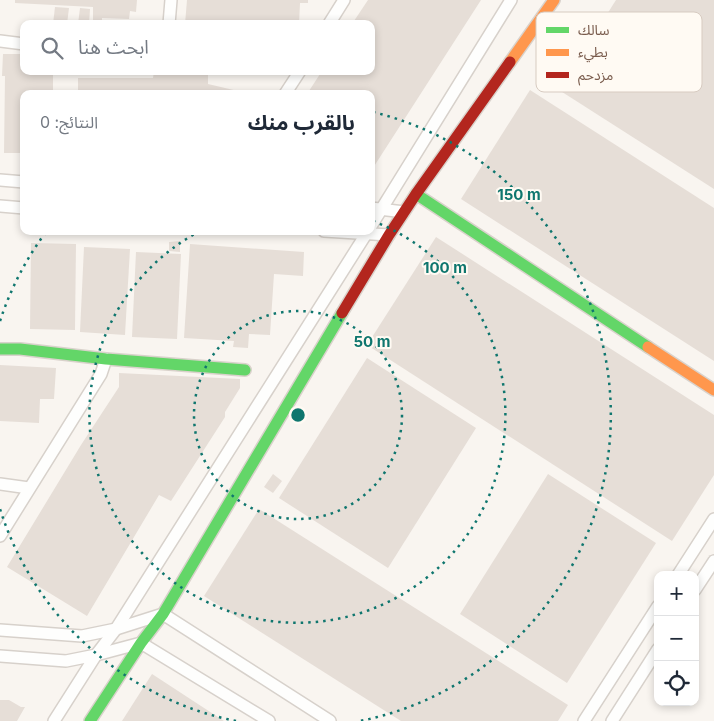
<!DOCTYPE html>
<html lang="ar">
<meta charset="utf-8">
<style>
:root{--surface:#fff;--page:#f2f2f3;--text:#1f2937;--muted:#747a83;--line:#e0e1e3}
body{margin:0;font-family:Inter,"Noto Sans Arabic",sans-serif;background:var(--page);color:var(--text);direction:rtl}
.controls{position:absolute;right:15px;bottom:15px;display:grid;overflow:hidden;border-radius:10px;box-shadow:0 2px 8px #0003}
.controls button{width:45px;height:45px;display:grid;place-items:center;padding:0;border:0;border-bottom:1px solid var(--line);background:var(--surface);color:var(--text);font:25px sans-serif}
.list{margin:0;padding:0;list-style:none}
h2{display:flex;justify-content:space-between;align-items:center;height:65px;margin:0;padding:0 20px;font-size:21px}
h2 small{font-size:16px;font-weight:400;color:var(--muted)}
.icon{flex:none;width:28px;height:28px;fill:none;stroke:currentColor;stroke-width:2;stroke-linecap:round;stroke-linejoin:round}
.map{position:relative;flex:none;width:714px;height:721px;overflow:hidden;direction:ltr}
.search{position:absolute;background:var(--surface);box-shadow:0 2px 8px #0003;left:20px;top:20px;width:355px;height:55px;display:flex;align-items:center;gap:12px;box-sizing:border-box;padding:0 18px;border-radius:10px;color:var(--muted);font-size:19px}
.panel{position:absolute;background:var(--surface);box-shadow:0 2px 8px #0003;left:20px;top:90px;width:355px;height:145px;border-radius:10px;direction:rtl}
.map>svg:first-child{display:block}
</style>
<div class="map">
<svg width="714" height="721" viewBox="0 0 714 721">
<rect width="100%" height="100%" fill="#f9f5f0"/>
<g fill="#e6ded7">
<polygon points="15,0 137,0 136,12 130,11 129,19 102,18 102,24 93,24 93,7 15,3"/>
<polygon points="187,0 308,0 308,3 300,3 299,24 185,24"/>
<polygon points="368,0 481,0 371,171 371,94 307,94 322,71 371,71 371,24 352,24"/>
<polygon points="616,0 714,0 714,189 559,90"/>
<polygon points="55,7 69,8 67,24 53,24"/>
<polygon points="80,8 90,9 89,24 78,24"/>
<polygon points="3,54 24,54 24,71 53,71 53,94 24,94 24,153 4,153 5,76 2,76"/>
<polygon points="154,71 191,71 208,73 208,84 242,92 241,94 78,94 78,78 153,78"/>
<polygon points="530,90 714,208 714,361 461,199"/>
<polygon points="436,237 714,415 714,475 672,541 367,345"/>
<polygon points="180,241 180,252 169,251 169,242"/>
<polygon points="31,243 76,244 75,330 30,329"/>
<polygon points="190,244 304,252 303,276 274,274 270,335 249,334 248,348 233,347 234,341 184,338"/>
<polygon points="84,247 130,249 125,335 80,332"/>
<polygon points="136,252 181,254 177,339 132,337"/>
<polygon points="367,358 476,428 388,568 279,498"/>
<polygon points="0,365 56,368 54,399 40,399 39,423 0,421"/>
<polygon points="119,373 240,379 240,388 225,412 225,417 171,501 159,495 87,616 7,567 81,445 119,387"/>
<polygon points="273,474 282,481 273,493 264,487"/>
<polygon points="548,474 656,543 567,683 460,614"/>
<polygon points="259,509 568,705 558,721 401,721 204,596"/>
<polygon points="152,674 224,721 122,721"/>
<polygon points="0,700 9,700 21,707 25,707 17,721 0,721"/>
</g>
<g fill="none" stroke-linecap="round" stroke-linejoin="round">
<g stroke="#d7d1cb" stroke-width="14">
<g id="street">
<polyline points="169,24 171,0"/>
<polyline points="329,24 344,0"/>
<polyline points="0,41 24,44"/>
<polyline points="285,94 300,71"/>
<polyline points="0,180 24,182"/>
<polyline points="0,206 24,208"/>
<polyline points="371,208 404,212"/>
<polyline points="371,226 511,0"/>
<polyline points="324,231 389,235"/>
<polyline points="0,484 29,488"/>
<polyline points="0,536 101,374 106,359"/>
<polyline points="678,575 714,519"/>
<polyline points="695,590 714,561"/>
<polyline points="0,630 82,636 116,629 163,614 330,721"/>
<polyline points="0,656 66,661 96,655 141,643 269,721"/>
<polyline points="54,721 96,655 116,629 368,231"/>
<polyline points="584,721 658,606"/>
<polyline points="612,721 658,649"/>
</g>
</g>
<g stroke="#d9d2cb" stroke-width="14">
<g id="fast">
<polyline points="416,194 648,347"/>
<polyline points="0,349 20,349 106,359 245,370"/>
<polyline points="90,721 141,643 163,614 342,313"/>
</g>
</g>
<g stroke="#d9d2cb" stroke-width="14">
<g id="slow">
<polyline points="510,62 554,0"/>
<polyline points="648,347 714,390"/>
</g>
</g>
<g stroke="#d9d2cb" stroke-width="14">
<polyline id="jam" points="342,313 389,235 416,194 510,62"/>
</g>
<use href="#street" stroke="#fefefd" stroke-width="11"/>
<use href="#fast" stroke="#63d668" stroke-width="11"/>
<use href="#slow" stroke="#ff974d" stroke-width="11"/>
<use href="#jam" stroke="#b3261e" stroke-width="11"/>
</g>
<g fill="none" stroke="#0f766e" stroke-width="2.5" stroke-dasharray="2.5 5">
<circle cx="298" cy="415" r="104"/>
<path d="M373 221A208 208 0 1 1 200 231"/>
<path d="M236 721A312 312 0 0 1 0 509M0 321A312 312 0 0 1 46 232M373 112A312 312 0 0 1 360 721"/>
</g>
<rect x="536" y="12" width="166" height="80" rx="8" fill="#fffaf3" stroke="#d7cbc1" stroke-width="1"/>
<rect x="546" y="27" width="23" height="6" fill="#63d668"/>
<rect x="546" y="49" width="23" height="7" fill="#ff974d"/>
<rect x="546" y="72" width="23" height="6" fill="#b3261e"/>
<g font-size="14" fill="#7a5c4d">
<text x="578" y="35">سالك</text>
<text x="578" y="57">بطيء</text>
<text x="578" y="80">مزدحم</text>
</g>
<circle cx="298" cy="415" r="8" fill="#0f766e" stroke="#fffaf3" stroke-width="2.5"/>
<g font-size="15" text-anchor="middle" font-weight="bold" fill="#0f766e" stroke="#fffaf3" stroke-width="4" stroke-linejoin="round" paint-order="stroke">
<text x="519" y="200">150 m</text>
<text x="445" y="273">100 m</text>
<text x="372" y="347">50 m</text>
</g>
</svg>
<div class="controls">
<button>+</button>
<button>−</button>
<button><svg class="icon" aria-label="locate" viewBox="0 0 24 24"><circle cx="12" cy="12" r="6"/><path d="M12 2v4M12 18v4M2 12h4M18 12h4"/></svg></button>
</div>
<div class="search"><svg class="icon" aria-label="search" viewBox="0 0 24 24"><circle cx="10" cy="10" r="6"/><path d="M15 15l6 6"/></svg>ابحث هنا</div>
<section class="panel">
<h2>بالقرب منك<small>النتائج: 0</small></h2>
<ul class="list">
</ul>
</section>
</div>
